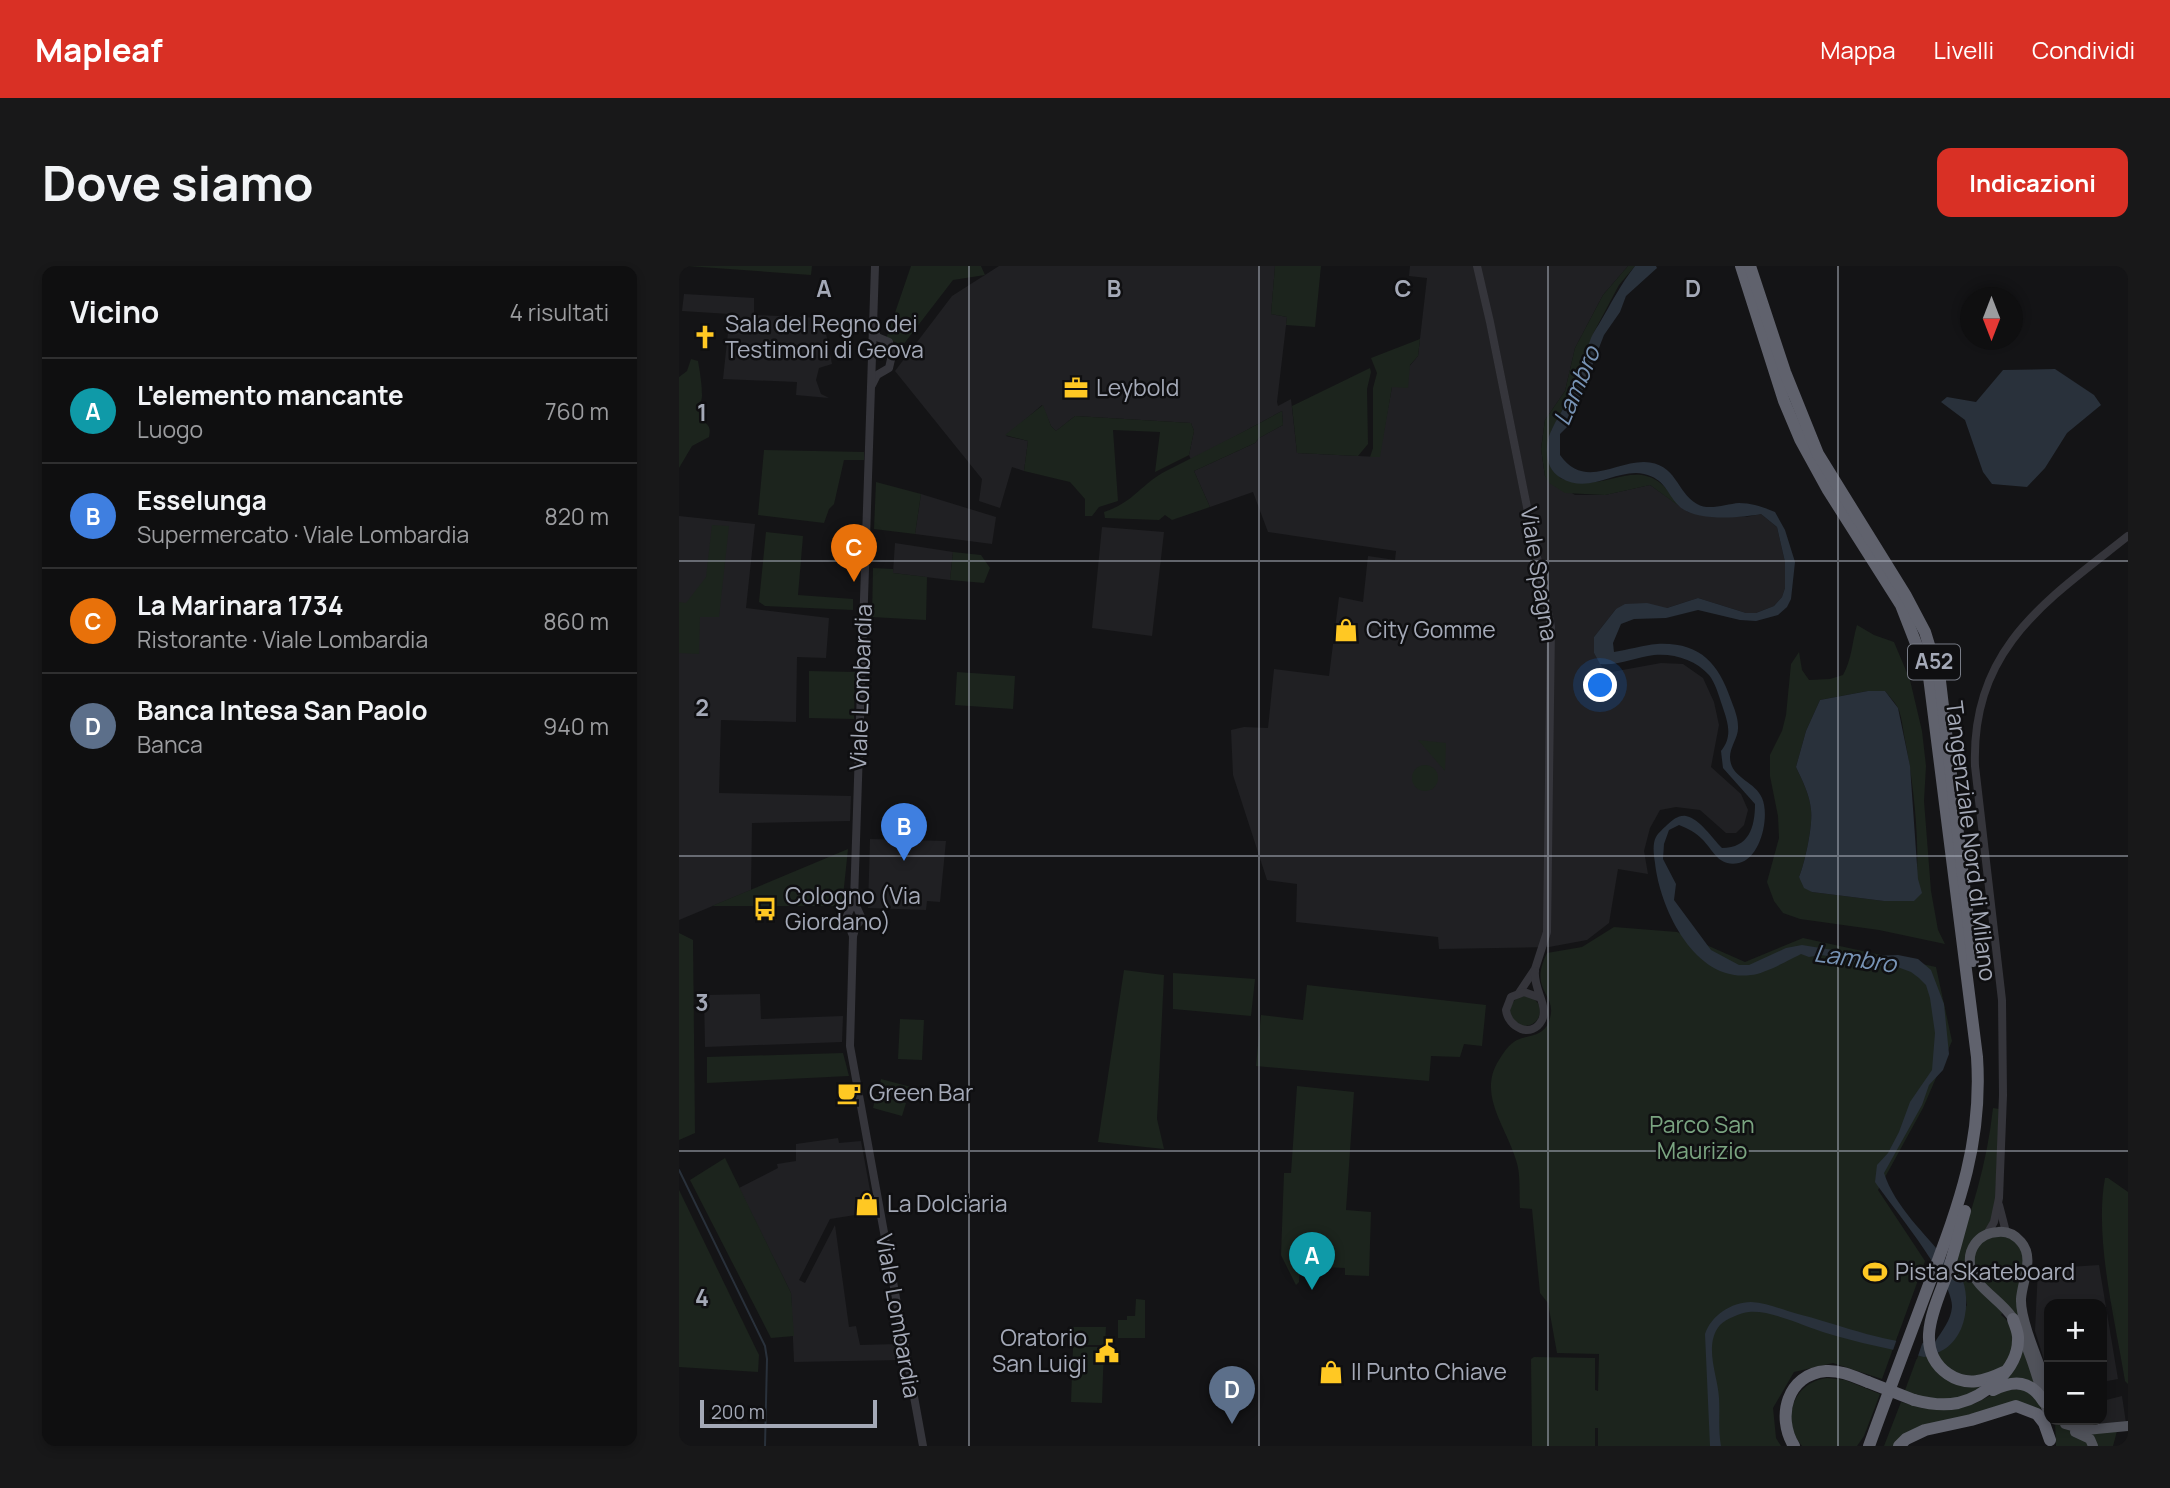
<!DOCTYPE html>
<html lang="it">
<meta charset="utf-8">
<style>
:root{--surface:#0f0f10;--page:#181819;--text:#f1f3f6;--muted:#9b9c9f;--line:#2f2f30;--accent:#d93025}
body{margin:0;font-family:Manrope,sans-serif;background:var(--page);color:var(--text)}
.controls{position:absolute;right:21px;bottom:21px;display:grid;overflow:hidden;border-radius:14px;box-shadow:0 4px 10px #0003}
.controls button{width:63px;height:63px;display:grid;place-items:center;padding:0;border:0;border-bottom:2px solid var(--line);background:var(--surface);color:var(--text);font:35px sans-serif}
.compass{position:absolute;left:1281px;top:21px;width:63px;height:63px;border-radius:50%;background:var(--surface);box-shadow:0 4px 10px #0003;rotate:180deg}
.scale{position:absolute;left:21px;bottom:18px;width:177px;box-sizing:border-box;padding-left:7px;border:4px solid #a4a9b7;border-top:0;font-size:19px;line-height:24px;white-space:nowrap;color:#a4a9b7;-webkit-text-stroke:5px #0f0f11;paint-order:stroke}
.you{position:absolute;left:922px;top:420px;width:24px;height:24px;margin:-18px;border:5px solid #fff;border-radius:50%;background:#1a73e8;box-shadow:0 0 0 10px #1a73e833}
.badge{display:grid;place-items:center;width:46px;height:46px;border-radius:50%;background:var(--accent);color:#fff;font-size:23px;font-weight:700}
.pin{position:absolute;translate:-50% -58px;filter:drop-shadow(0 2px 4px #0008)}
.pin::after{content:'';position:absolute;top:37px;width:24px;height:21px;background:inherit;clip-path:polygon(0 0,100% 0,50% 100%)}
.list{margin:0;padding:0;list-style:none}
h2{display:flex;justify-content:space-between;align-items:center;height:91px;margin:0;padding:0 28px;font-size:30px}
h2 small{font-size:23px;font-weight:400;color:var(--muted)}
.list li{display:grid;grid-template-columns:46px 1fr auto;gap:21px;align-items:center;box-sizing:border-box;height:105px;padding:0 28px;border-top:2px solid var(--line)}
.list b{display:block;font-size:26px;white-space:nowrap}
.list p{margin:0;font-size:23px;white-space:nowrap;color:var(--muted)}
.list em{font-size:23px;font-style:normal;color:var(--muted)}
.map{position:relative;flex:none;width:1449px;height:1180px;overflow:hidden;border-radius:14px}
header{display:flex;align-items:center;gap:42px;box-sizing:border-box;height:98px;padding:0 35px;background:var(--accent);color:#fff}
header strong{font-size:33px}
nav{display:flex;gap:38px;margin-inline-start:auto;font-size:24px}
.intro{display:flex;align-items:center;justify-content:space-between;box-sizing:border-box;height:168px;padding:0 42px}
h1{margin:0;font-size:49px}
.button{padding:18px 32px;border-radius:14px;background:var(--accent);color:#fff;font-size:24px;font-weight:700}
main{display:flex;gap:42px;padding:0 42px}
aside{flex:1;background:var(--surface);border-radius:14px;box-shadow:0 4px 10px #0003}
.map>svg:first-child{display:block}
</style>
<header>
<strong>Mapleaf</strong>
<nav><a>Mappa</a><a>Livelli</a><a>Condividi</a></nav>
</header>
<div class="intro"><h1>Dove siamo</h1><a class="button">Indicazioni</a></div>
<main>
<aside>
<h2>Vicino<small>4 risultati</small></h2>
<ul class="list">
<li><span class="badge" style="background:#0f9aa8">A</span><div><b>L'elemento mancante</b><p>Luogo</p></div><em>760 m</em></li>
<li><span class="badge" style="background:#3f7fe0">B</span><div><b>Esselunga</b><p>Supermercato · Viale Lombardia</p></div><em>820 m</em></li>
<li><span class="badge" style="background:#e8710a">C</span><div><b>La Marinara 1734</b><p>Ristorante · Viale Lombardia</p></div><em>860 m</em></li>
<li><span class="badge" style="background:#5c6f8a">D</span><div><b>Banca Intesa San Paolo</b><p>Banca</p></div><em>940 m</em></li>
</ul>
</aside>
<div class="map">
<svg width="1449" height="1180" viewBox="0 0 1449 1180">
<rect width="100%" height="100%" fill="#141416"/>
<g fill="#202023">
<polygon points="320,0 596,0 592,48 608,51 598,136 599,140 612,133 618,187 700,191 713,121 739,90 748,12 730,10 731,0 949,0 924,29 896,82 886,125 866,154 862,183 866,210 896,229 926,229 971,219 1009,246 1067,251 1082,248 1098,261 1106,296 1106,322 1103,331 1095,340 1077,347 1067,347 1019,332 988,342 937,343 915,371 915,387 927,407 982,397 1004,398 1024,412 1035,436 1040,459 1032,501 1062,528 1069,544 1065,559 1057,567 1047,567 1021,544 997,541 981,544 971,562 965,585 969,608 939,603 930,657 908,674 870,681 760,683 759,671 617,656 618,618 588,614 554,509 552,464 565,461 589,462 595,403 650,410 660,331 684,336 689,290 716,294 717,285 589,266 574,226 531,241 515,205 576,177 580,172 604,159 603,145 512,194 510,189 515,165 512,157 396,150 377,165 372,160 363,139 327,170 349,175 345,205 333,201 321,242 300,235 303,213 216,105 273,30"/>
<polygon points="5,28 75,32 75,49 144,52 153,98 140,102 137,114 142,128 150,132 117,129 118,116 44,113 51,48 3,45"/>
<polygon points="242,228 317,251 313,278 236,268"/>
<polygon points="0,250 76,258 67,342 150,352 147,392 118,391 117,456 42,454 40,527 172,530 171,555 73,557 72,624 0,654"/>
<polygon points="423,261 485,266 473,370 413,362"/>
<polygon points="216,277 274,286 271,314 214,307"/>
<polygon points="191,573 267,575 261,636 248,635 247,644 189,642"/>
<polygon points="81,728 82,753 164,750 163,776 26,781 25,729"/>
<polygon points="159,872 160,877 182,875 195,946 151,953 120,1014 126,1017 156,959 170,1061 177,1060 181,1079 219,1078 223,1094 115,1096 112,1027 60,922 99,902 98,898 117,895 117,878"/>
<polygon points="1420,999 1439,1113 1423,1116 1423,1038 1370,1038 1370,1110 1356,1065 1359,1003"/>
<polygon points="1443,1130 1447,1157 1404,1159 1390,1154 1423,1154 1423,1135"/>
</g>
<g fill="#1c241d" fill-rule="evenodd">
<polygon points="8,0 133,0 132,9"/>
<polygon points="232,0 302,0 306,9 274,14 224,79 207,73"/>
<polygon points="596,0 642,0 636,61 607,59 608,51 592,48"/>
<path d="M949 0H956L940 19 915 66 892 128 872 165 881 212C932 232 963 177 1000 240L971 219 926 229 886 227 870 217 866 210 862 183 866 154 886 125 896 82 924 29Z"/>
<polygon points="741,73 739,90 731,99 729,122 713,121 701,191 691,191 694,182 694,122 698,107 692,92"/>
<path d="M12 93 19 95C21 106 23 119 23 130 23 135 19 141 20 147 22 159 34 155 30 171L13 180 0 202V111L8 105Z"/>
<polygon points="691,102 692,106 688,123 689,178 679,190 618,187 613,140"/>
<polygon points="364,139 372,160 377,165 396,150 512,157 515,165 510,189 476,206 481,166 434,164 439,235 420,241 413,250 406,250 406,233 391,216 345,205 349,175 326,169"/>
<path d="M603 145 604 159 580 172 576 177 515 205 531 241 493 254 486 249 480 254 426 252 425 246C454 237 462 218 487 205 526 185 565 166 603 145Z"/>
<polygon points="85,184 185,186 185,194 165,194 155,238 150,243 145,257 79,249"/>
<polygon points="197,216 242,228 236,268 195,263"/>
<polygon points="33,259 50,260 40,351 21,351 20,388 0,387 0,336 7,337 27,311"/>
<polygon points="87,266 124,270 119,329 174,333 174,344 86,340 80,336"/>
<polygon points="274,286 302,289 311,302 305,317 271,314"/>
<polygon points="194,302 214,303 214,307 248,311 247,354 193,351"/>
<path d="M1178 359 1195 369 1215 376 1231 414 1243 465 1247 500 1245 535 1252 625 1259 664 1266 678 1200 664 1121 653 1104 647 1095 635 1088 616 1100 572 1099 550 1091 510V489L1103 465 1107 449 1112 398 1120 386 1123 404 1130 414 1151 413 1164 409C1173 393 1173 376 1178 359ZM1189 425H1206C1210 430 1216 436 1219 442 1223 451 1224 464 1226 474 1235 519 1243 590 1235 635H1205L1133 626 1120 611C1126 597 1134 559 1132 544 1131 529 1123 514 1117 501L1127 465 1141 434Z"/>
<polygon points="130,405 176,406 175,453 130,452"/>
<polygon points="278,406 336,410 334,443 276,439"/>
<polygon points="739,474 767,477 766,505"/>
<circle cx="746" cy="512" r="13"/>
<polygon points="169,583 163,640 33,640"/>
<path d="M935 661 998 666 1066 696 1124 672 1257 701 1273 775 1244 842 1199 924 1246 995 1203 1113 1154 1097 1115 1106 1094 1142 1097 1172 1102 1180H919V1162H916V1180H853L852 1093 855 1091 916 1092V1124L919 1125 920 1088 878 1087 869 1037 861 1027 853 943 841 942C840 927 842 908 837 894 827 860 798 828 820 794 825 786 830 778 838 774 852 768 866 771 871 752 878 727 849 725 868 687L903 681Z"/>
<polygon points="0,667 14,674 16,867 0,874"/>
<polygon points="445,704 485,709 478,853 485,883 419,876"/>
<polygon points="494,707 576,713 572,750 494,743"/>
<polygon points="628,719 807,739 803,780 785,778 781,791 752,790 750,815 577,800 582,749 624,754"/>
<circle cx="846" cy="745" r="15"/>
<polygon points="221,753 245,754 243,794 219,793"/>
<polygon points="164,787 170,810 28,817 28,791"/>
<polygon points="202,813 232,821 228,834 199,826"/>
<polygon points="618,820 675,826 667,944 692,946 690,1010 666,1009 666,1002 621,1000 620,1016 617,1019 602,989 605,907 612,907"/>
<polygon points="197,829 227,837 223,850 194,842"/>
<path d="M1314 842 1320 843 1316 941 1314 952 1287 994 1324 1046 1322 1049C1338 1061 1339 1085 1325 1100 1320 1105 1310 1109 1304 1112L1270 1106 1259 1088 1288 1039 1284 1015 1273 1001C1292 949 1308 898 1314 842Z"/>
<polygon points="46,892 112,1027 115,1070 92,1072 11,914"/>
<path d="M1426 912H1429L1449 926V1118L1446 1115C1436 1053 1415 972 1426 912Z"/>
<polygon points="0,924 80,1089 79,1106 0,1101"/>
<polygon points="1309,970 1330,970 1344,983 1345,1058 1370,1129 1370,1137 1343,1065 1297,1010 1293,992 1303,973"/>
<polygon points="457,1033 466,1034 466,1072 439,1072 439,1054 448,1054 448,1050 456,1050"/>
<polygon points="394,1061 427,1061 426,1079 394,1079"/>
<polygon points="1342,1080 1359,1120 1323,1113"/>
<polygon points="394,1081 425,1081 423,1137 392,1136"/>
<polygon points="1239,1089 1250,1090 1258,1103 1308,1118 1298,1126 1265,1136 1225,1127"/>
<path d="M1148 1112 1166 1114 1201 1128 1185 1170 1178 1180H1123C1101 1154 1114 1116 1148 1112Z"/>
<polygon points="1349,1123 1363,1141 1360,1144 1341,1137 1217,1180 1205,1180 1222,1136 1242,1142 1273,1144 1297,1137 1322,1124"/>
<polygon points="1376,1154 1380,1154 1412,1180 1377,1180"/>
<polygon points="1438,1165 1434,1180 1417,1180 1409,1166"/>
</g>
<g fill="#29313b">
<path d="M956 0H977L978 2 947 30 941 46 925 69 890 159 881 168V189C905 223 935 196 965 196 998 197 997 226 1018 238 1030 245 1047 238 1060 237 1073 237 1084 241 1096 246L1106 264 1116 296 1112 333 1108 341 1099 349 1077 355 1061 354 1019 344 987 352 955 353 942 358 934 377 935 386C949 384 964 379 978 378 1020 376 1039 396 1052 434 1055 442 1059 451 1059 460 1060 471 1051 480 1051 491 1051 512 1076 515 1083 532 1091 550 1082 592 1060 597 1039 601 1035 585 1023 573 1016 566 1008 562 1000 559L990 564 985 578 984 593 997 618 995 634 1032 684 1060 699H1070L1107 682 1123 679 1191 690 1219 689 1239 693 1252 704 1265 738 1270 788 1264 804 1250 819 1243 839 1205 907C1216 941 1246 967 1267 994 1272 1001 1281 1008 1284 1015 1289 1030 1288 1049 1282 1063 1274 1080 1263 1087 1245 1091 1213 1083 1179 1077 1147 1067 1125 1060 1092 1044 1070 1046 1061 1047 1047 1053 1041 1059 1024 1079 1039 1110 1040 1132 1041 1148 1039 1164 1042 1180H1031L1026 1068C1032 1050 1052 1036 1072 1036 1089 1037 1103 1044 1119 1048 1157 1057 1219 1083 1256 1076 1263 1065 1272 1054 1273 1041 1274 1014 1214 942 1196 916L1198 899 1209 887 1220 866 1231 836 1253 804 1256 767 1251 732 1247 719 1240 712 1232 706 1213 699 1188 701 1163 692 1142 689 1130 691 1122 688C1110 694 1085 708 1072 709 1016 717 981 643 976 597 975 590 973 578 977 571 979 567 985 562 988 559 994 554 999 549 1007 550 1021 553 1033 572 1043 582 1070 582 1076 561 1076 538L1044 502 1042 485C1054 470 1049 457 1043 439 1040 430 1036 416 1030 409 1017 394 995 387 975 389 957 391 940 400 921 398L915 387V371L937 343 946 338 968 337 988 342 1019 332 1067 347H1077L1095 340 1103 331 1106 322V296L1098 261 1082 248C1062 252 1014 256 999 239 987 226 986 213 965 208 938 202 911 229 882 212 870 205 867 193 868 180 870 161 885 145 892 127 900 109 905 91 912 72 914 67 917 63 920 58 932 38 941 19 956 0Z"/>
<polygon points="1376,103 1415,129 1422,139 1388,167 1366,202 1348,221 1313,218 1304,206 1286,154 1262,136 1268,131 1297,136 1324,104"/>
<path d="M1189 425H1206L1219 442 1231 500 1239 613 1243 627 1235 635H1205L1133 626 1125 622 1120 611C1126 597 1134 559 1132 544 1131 529 1123 514 1117 501L1127 465 1141 434Z"/>
</g>
<polygon fill="#141416" points="1219,1070 1244,1075 1238,1093 1213,1087"/>
<g fill="none" stroke-linecap="round" stroke-linejoin="round">
<polyline stroke="#29313b" stroke-width="2" points="0,904 86,1080 88,1093 86,1180"/>
<g stroke="#35353b" stroke-width="8">
<polyline points="798,0 811,56 872,361 868,666 856,703 840,727"/>
<polyline points="193,119 198,109 210,102 213,89 210,76 198,71 195,63"/>
<polyline points="175,635 183,653 177,660 174,670 171,780 244,1180"/>
<polyline points="174,670 167,652 175,635 196,0"/>
<path d="M856 705C854 723 870 740 863 754 853 773 829 762 827 744L832 731 845 726 859 731"/>
<polyline points="1320,939 1327,966"/>
<path d="M1308 968 1315 956 1320 932 1324 829 1323 734 1296 500C1292 382 1367 335 1449 270"/>
</g>
<g stroke="#50525a" stroke-width="10">
<path d="M1370 1124C1362 1101 1341 1055 1342 1033 1343 1015 1356 992 1342 976 1336 969 1328 965 1319 966 1299 967 1287 984 1292 1003 1297 1022 1322 1034 1333 1051 1351 1081 1360 1118 1370 1151"/>
<polyline points="1386,1158 1407,1164 1449,1160"/>
<polyline points="1396,1166 1411,1173 1414,1180"/>
</g>
<g stroke="#60626d" stroke-width="12">
<path d="M1062 0 1105 135 1121 173 1149 224 1222 339 1250 411 1298 791C1304 882 1277 946 1246 1029 1227 1080 1208 1130 1190 1180"/>
<polyline points="1071,0 1106,106 1139,188 1227,330 1246,366 1261,415 1294,695"/>
<path d="M1286 945C1280 966 1275 987 1268 1008 1257 1039 1233 1083 1269 1108 1288 1121 1306 1115 1325 1106"/>
<path d="M1314 1124C1335 1114 1352 1114 1365 1136"/>
<path d="M1235 1134C1250 1138 1264 1140 1279 1137 1305 1131 1339 1104 1339 1074 1340 1067 1336 1060 1334 1053"/>
<path d="M1115 1180C1097 1151 1108 1108 1147 1105 1162 1104 1176 1111 1189 1116"/>
<polyline points="1220,1180 1227,1173 1246,1164 1292,1154 1337,1140 1358,1148 1365,1157 1371,1174"/>
</g>
<polyline stroke="#60626d" stroke-width="12" points="1189,1116 1235,1134"/>
</g>
<path fill="none" stroke="#a4a9b7" stroke-width="2" stroke-opacity="0.55" d="M290 0V1180M580 0V1180M869 0V1180M1159 0V1180M0 295H1449M0 590H1449M0 885H1449"/>
<defs>
<g id="church-bare" transform="scale(1.89)"><path d="M-1.2-6h2.4v3.5h3.3v2.4h-3.3V6h-2.4V-.1h-3.3v-2.4h3.3Z" fill="#ffc823" stroke="#0f0f11" stroke-width="2.5" paint-order="stroke"/></g>
<g id="office-bare" transform="scale(1.89)"><path d="M-6-3h4V-5.5h4V-3h4V5H-6ZM-1-4.5V-3h2v-1.5ZM-6 0V1H6V0Z" fill="#ffc823" stroke="#0f0f11" stroke-width="2.5" paint-order="stroke"/></g>
<g id="shop-bare" transform="scale(1.89)"><path d="M-5-2.5h2.3a2.7 3.5 0 0 1 5.4 0H5L5.5 6h-11ZM-1.5-2.5h3a1.5 2.3 0 0 0-3 0Z" fill="#ffc823" stroke="#0f0f11" stroke-width="2.5" paint-order="stroke"/></g>
<g id="bus-bare" transform="scale(1.89)"><path d="M-5-6H5V4H4V6H2V4H-2V6H-4V4H-5ZM-3.5-4V0h7V-4ZM-3.5 1.2v1.5H-2V1.2ZM2 1.2v1.5H3.5V1.2Z" fill="#ffc823" stroke="#0f0f11" stroke-width="2.5" paint-order="stroke"/></g>
<g id="cafe-bare" transform="scale(1.89)"><path d="M-5.5-4.5H6V0H3Q3 3.5 0 3.5H-2.5Q-5.5 3.5-5.5 0ZM3-3.2v2h1.7v-2ZM-6 4.5H4V6H-6Z" fill="#ffc823" stroke="#0f0f11" stroke-width="2.5" paint-order="stroke"/></g>
<g id="stadium-bare" transform="scale(1.89)"><path d="M0-5a6.5 5 0 1 0 0 10a6.5 5 0 1 0 0-10ZM-3.5-1.8h7v3.6h-7Z" fill="#ffc823" stroke="#0f0f11" stroke-width="2.5" paint-order="stroke"/></g>
<g id="civic-bare" transform="scale(1.89)"><path d="M-.6-6.5H3V-4.5H.6V-3L4-1V1h2V6H-6V1h2V-1L-.6-3ZM-1.2 2.5V6h2.4V2.5Z" fill="#ffc823" stroke="#0f0f11" stroke-width="2.5" paint-order="stroke"/></g>
</defs>
<g fill-rule="evenodd">
<use href="#church-bare" x="26" y="71"/>
<use href="#office-bare" x="397" y="122"/>
<use href="#shop-bare" x="667" y="364"/>
<use href="#bus-bare" x="86" y="643"/>
<use href="#cafe-bare" x="170" y="827"/>
<use href="#shop-bare" x="188" y="938"/>
<use href="#stadium-bare" x="1196" y="1006"/>
<use href="#civic-bare" x="428" y="1085"/>
<use href="#shop-bare" x="652" y="1106"/>
</g>
<g text-anchor="middle" stroke-width="5" stroke-linejoin="round" paint-order="stroke">
<rect fill="#0f0f11" stroke="#777b85" stroke-width="2" x="1229" y="378.5" width="52" height="35" rx="5"/>
<g font-size="21" font-weight="bold" fill="#a4a9b7">
<text x="1255" y="403">A52</text>
</g>
<g font-size="23" fill="#a4a9b7" stroke="#0f0f11" text-anchor="start">
<text x="46" y="66">Sala del Regno dei<tspan x="46" dy="26">Testimoni di Geova</tspan></text>
<text x="417" y="130">Leybold</text>
<text x="687" y="372">City Gomme</text>
<text x="106" y="638">Cologno (Via<tspan x="106" dy="26">Giordano)</tspan></text>
<text x="190" y="835">Green Bar</text>
<text x="208" y="946">La Dolciaria</text>
<text x="1216" y="1014">Pista Skateboard</text>
<text x="408" y="1080" text-anchor="end">Oratorio<tspan x="408" dy="26">San Luigi</tspan></text>
<text x="672" y="1114">Il Punto Chiave</text>
</g>
<g font-size="23" fill="#a4a9b7" stroke="#0f0f11">
<text transform="translate(860 308) rotate(81)" y="8">Viale Spagna</text>
<text transform="translate(182 421) rotate(-88)" y="8">Viale Lombardia</text>
<text transform="translate(1292 575) rotate(83)" y="8">Tangenziale Nord di Milano</text>
<text transform="translate(219 1050) rotate(80)" y="8">Viale Lombardia</text>
</g>
<g font-size="23" fill="#7aa480" stroke="#0f0f11">
<text x="1023" y="867">Parco San<tspan x="1023" dy="26">Maurizio</tspan></text>
</g>
<g font-size="24" font-style="italic" fill="#7894b6" stroke="#0f0f11">
<text transform="translate(898 120) rotate(-67)" y="8">Lambro</text>
<text transform="translate(1176 693) rotate(8)" y="8">Lambro</text>
</g>
</g>
<g font-size="23" text-anchor="middle" font-weight="bold" fill="#a4a9b7" stroke="#0f0f11" stroke-width="5" stroke-linejoin="round" paint-order="stroke">
<text x="145" y="31">A</text>
<text x="435" y="31">B</text>
<text x="724" y="31">C</text>
<text x="1014" y="31">D</text>
<text x="23" y="155">1</text>
<text x="23" y="450">2</text>
<text x="23" y="745">3</text>
<text x="23" y="1040">4</text>
</g>
</svg>
<div class="controls">
<button>+</button>
<button>−</button>
</div>
<svg class="compass" viewBox="-18 -18 36 36"><path d="M0-13l5 13h-10z" fill="#e53935"/><path d="M0 13l5-13h-10z" fill="#9b9c9f"/></svg>
<div class="scale">200 m</div>
<div class="you"></div>
<div class="pin badge" style="left:633px;top:1024px;background:#0f9aa8">A</div>
<div class="pin badge" style="left:225px;top:595px;background:#3f7fe0">B</div>
<div class="pin badge" style="left:175px;top:316px;background:#e8710a">C</div>
<div class="pin badge" style="left:553px;top:1158px;background:#5c6f8a">D</div>
</div>
</main>
